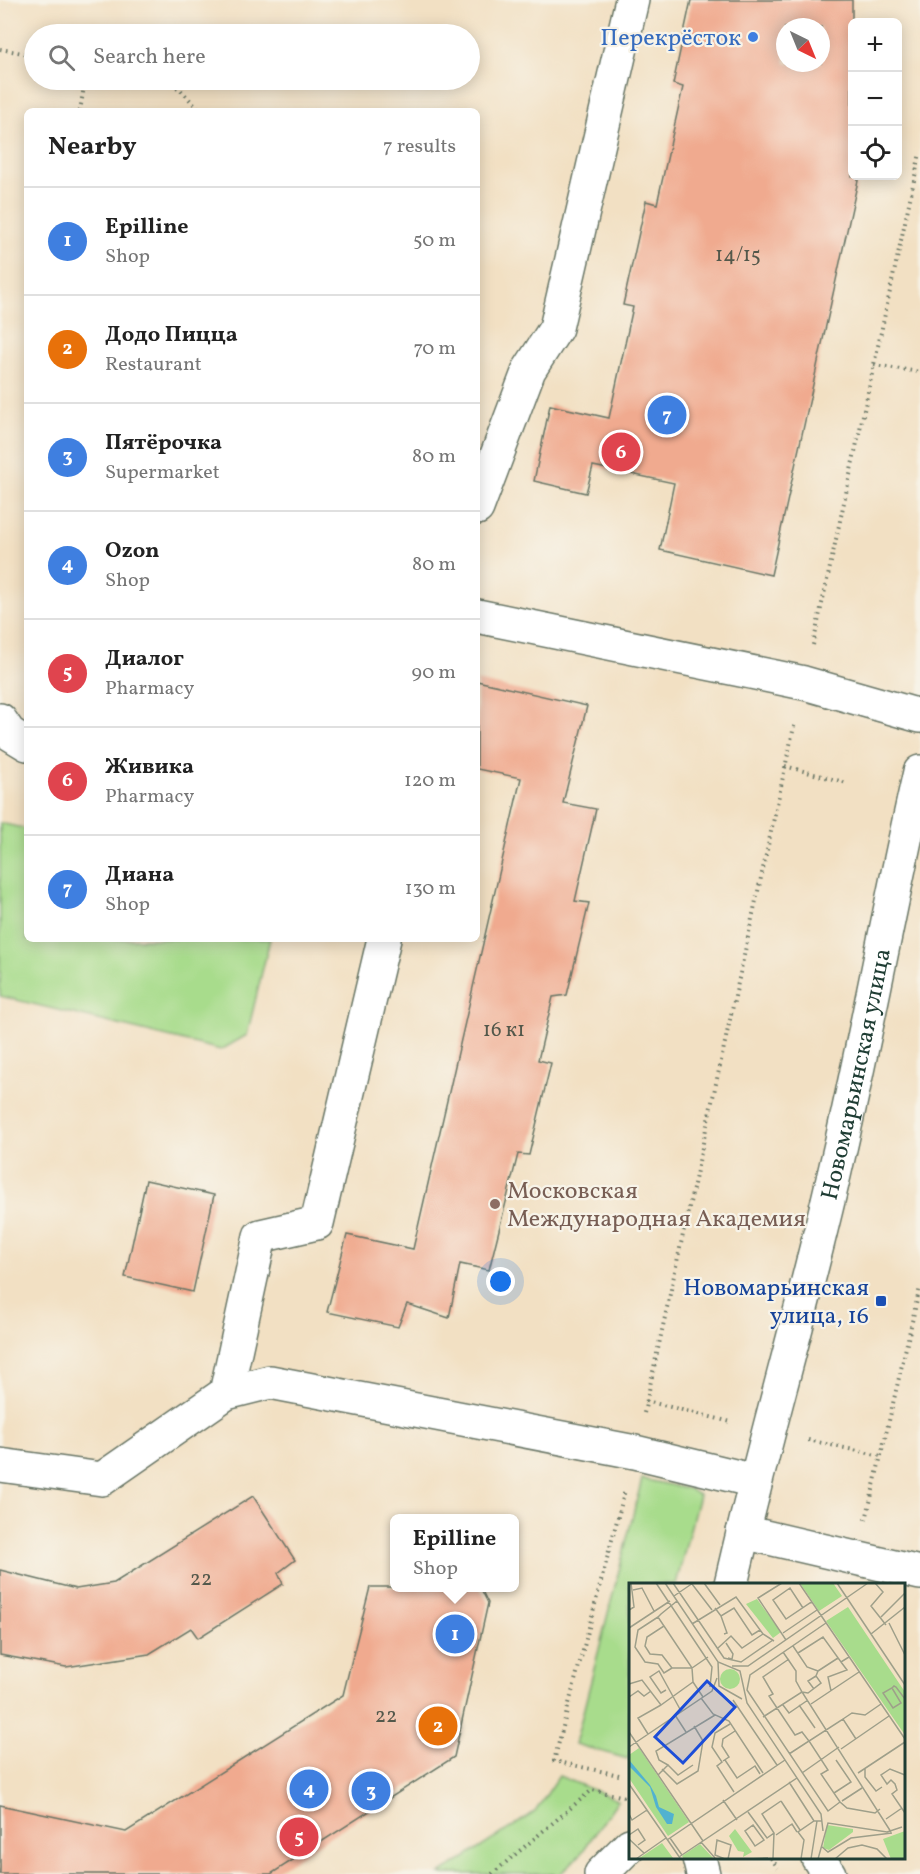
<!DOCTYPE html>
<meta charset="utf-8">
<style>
:root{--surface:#fff;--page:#f2f2f2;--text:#222;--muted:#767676;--line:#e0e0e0;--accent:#b45309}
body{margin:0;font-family:Vollkorn,serif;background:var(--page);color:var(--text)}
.controls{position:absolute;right:18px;top:18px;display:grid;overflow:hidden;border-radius:9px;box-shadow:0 3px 15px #0003}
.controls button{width:54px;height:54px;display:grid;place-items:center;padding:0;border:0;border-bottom:2px solid var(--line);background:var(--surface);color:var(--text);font:30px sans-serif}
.compass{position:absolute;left:776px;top:18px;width:54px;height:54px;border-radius:50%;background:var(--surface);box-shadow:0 3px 15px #0003;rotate:137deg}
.you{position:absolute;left:501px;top:1282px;width:21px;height:21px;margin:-15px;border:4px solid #fff;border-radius:50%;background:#1a73e8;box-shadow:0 0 0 9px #1a73e833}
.badge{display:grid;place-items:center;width:39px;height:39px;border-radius:50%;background:var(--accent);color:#fff;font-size:20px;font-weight:700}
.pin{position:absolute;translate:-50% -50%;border:3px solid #fff;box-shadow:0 2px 6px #0006}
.popup{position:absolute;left:390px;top:1514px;width:129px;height:78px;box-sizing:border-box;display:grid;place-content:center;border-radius:9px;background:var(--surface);filter:drop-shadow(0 2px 4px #0005);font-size:20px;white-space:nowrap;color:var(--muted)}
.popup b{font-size:22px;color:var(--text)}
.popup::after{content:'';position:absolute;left:50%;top:100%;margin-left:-12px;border:12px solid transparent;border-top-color:var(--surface)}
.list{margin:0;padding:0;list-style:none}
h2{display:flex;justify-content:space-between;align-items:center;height:78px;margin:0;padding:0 24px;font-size:26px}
h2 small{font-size:20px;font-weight:400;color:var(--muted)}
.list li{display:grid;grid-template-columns:39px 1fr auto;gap:18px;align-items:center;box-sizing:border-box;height:108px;padding:0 24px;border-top:2px solid var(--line)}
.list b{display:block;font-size:22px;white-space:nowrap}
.list p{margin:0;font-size:20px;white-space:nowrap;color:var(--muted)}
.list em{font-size:20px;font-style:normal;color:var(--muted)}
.icon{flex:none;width:33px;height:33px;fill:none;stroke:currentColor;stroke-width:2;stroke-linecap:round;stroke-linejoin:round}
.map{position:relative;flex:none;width:920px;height:1874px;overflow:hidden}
.search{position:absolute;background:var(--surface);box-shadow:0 3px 15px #0003;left:24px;top:24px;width:456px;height:66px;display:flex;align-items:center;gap:15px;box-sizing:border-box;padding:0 21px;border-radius:33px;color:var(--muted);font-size:22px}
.panel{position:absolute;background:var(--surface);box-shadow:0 3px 15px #0003;left:24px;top:108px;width:456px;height:834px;border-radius:9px}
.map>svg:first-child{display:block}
</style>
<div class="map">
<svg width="920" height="1874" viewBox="0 0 920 1874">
<rect width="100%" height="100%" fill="#f7f3e8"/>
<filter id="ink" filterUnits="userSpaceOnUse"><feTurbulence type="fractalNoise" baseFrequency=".0167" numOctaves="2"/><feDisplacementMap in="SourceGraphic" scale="12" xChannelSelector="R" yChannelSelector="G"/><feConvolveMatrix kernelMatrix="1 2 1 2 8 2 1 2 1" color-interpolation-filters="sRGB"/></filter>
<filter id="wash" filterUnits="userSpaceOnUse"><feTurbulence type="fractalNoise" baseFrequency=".008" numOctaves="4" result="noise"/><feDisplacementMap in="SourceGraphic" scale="24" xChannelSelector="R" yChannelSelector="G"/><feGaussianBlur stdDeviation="1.35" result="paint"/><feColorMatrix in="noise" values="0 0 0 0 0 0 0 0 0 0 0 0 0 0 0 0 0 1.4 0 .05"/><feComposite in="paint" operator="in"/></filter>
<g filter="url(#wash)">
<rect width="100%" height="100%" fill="#f2e0c3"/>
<g fill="#a8dc8c" stroke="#648c60" stroke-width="1.5">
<polygon points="0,823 27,829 27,939 270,939 247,1035 221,1050 0,996"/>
<polygon points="642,1479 689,1489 699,1495 676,1584 630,1584 630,1751 628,1759 575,1744"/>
<polygon points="559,1776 618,1800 580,1855 560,1874 440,1874 535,1812"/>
</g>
<g id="blocks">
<g fill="#f0aa8f" fill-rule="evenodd">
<path d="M691 0H852V176H859L771 575 660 550 674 483 593 466 586 493 534 481 550 405 609 418 633 307 623 305 646 201 657 204 683 87 673 84ZM785 27H821V63H785Z"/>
<polygon points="477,681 587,706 563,803 596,809 575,901 589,903 567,995 553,997 538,1060 551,1063 529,1155 518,1154 489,1270 460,1264 449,1318 407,1304 398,1327 327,1312 347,1235 413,1249 521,778 477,769"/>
<polygon points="146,1180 214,1195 193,1292 125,1277"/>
<polygon points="253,1496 295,1560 278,1573 283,1584 198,1638 191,1628 149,1654 66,1667 0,1655 0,1570 76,1589 114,1583"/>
<polygon points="370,1587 480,1587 488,1603 454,1757 271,1874 0,1874 0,1805 126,1832 343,1695"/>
</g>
</g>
</g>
<g filter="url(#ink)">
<use href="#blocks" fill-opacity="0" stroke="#697666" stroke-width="1.5"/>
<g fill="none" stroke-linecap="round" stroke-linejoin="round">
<g stroke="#697666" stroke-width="36">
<g id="minor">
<polyline points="477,508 529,370 556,328 632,0"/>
<polyline points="477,616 804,683 920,716"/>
<polyline points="0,720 9,733 27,744"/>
<polyline points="226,1393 260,1236 317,1223 384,939"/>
<polyline points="0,1465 102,1479 226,1393 270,1382 635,1452 755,1481"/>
<polyline points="743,1532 920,1573"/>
<path id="s1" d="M731 1584C763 1443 805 1304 837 1162 867 1033 890 902 920 772"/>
<polyline points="699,1858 703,1874"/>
<polyline points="818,1858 829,1874"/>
<polyline points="601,1874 630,1845"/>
</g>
</g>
<g stroke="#697666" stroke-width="4" stroke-dasharray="1.5 4.5" stroke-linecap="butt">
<polyline points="0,49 34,55"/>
<polyline points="147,80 179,88 200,111"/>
<polyline points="80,111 85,80"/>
<polyline points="874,365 920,372"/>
<polyline points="813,645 920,153"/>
<polyline points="785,766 847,783"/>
<polyline points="646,1401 731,1422"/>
<polyline points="644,1413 795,722"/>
<polyline points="808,1440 881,1456"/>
<polyline points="866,1520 920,1287"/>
<polyline points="619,1775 554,1761 625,1490"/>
<polyline points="771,1858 778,1868"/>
<polyline points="492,1874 592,1790 630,1798"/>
</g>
<use href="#minor" stroke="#fff" stroke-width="33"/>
</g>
</g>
<circle fill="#3f7fe0" stroke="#f7f3e8" stroke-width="2" cx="753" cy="37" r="6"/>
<circle fill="#8d6e63" stroke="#f7f3e8" stroke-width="2" cx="495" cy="1204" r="6"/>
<rect fill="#1a4fb4" stroke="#f7f3e8" stroke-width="2" x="875" y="1295" width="12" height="12" rx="3"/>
<g text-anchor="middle" stroke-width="4.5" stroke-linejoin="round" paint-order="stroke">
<g font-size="21" fill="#53584b">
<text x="738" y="261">14/15</text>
<text x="504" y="1036">16 к1</text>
<text x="201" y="1585">22</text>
<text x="386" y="1722">22</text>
</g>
<g font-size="24" fill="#366cbe" stroke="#f7f3e8" text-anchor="end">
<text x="741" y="45">Перекрёсток</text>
</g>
<g font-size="24" fill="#1f3d34" stroke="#f7f3e8">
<text dy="8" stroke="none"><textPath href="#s1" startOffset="525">Новомарьинская улица</textPath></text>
</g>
<g font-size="24" fill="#785e54" stroke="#f7f3e8" text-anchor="start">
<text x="507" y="1198">Московская<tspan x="507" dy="28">Международная Академия</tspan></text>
</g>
<g font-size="24" fill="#164399" stroke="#f7f3e8" text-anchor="end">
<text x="869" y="1295">Новомарьинская<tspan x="869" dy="28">улица, 16</tspan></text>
</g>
</g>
<g transform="translate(629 1583)">
<rect width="276" height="276" fill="#f2e0c3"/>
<path d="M171 0H204L213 13 190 28ZM128 16 152 49 144 55 117 21ZM219 24 276 109V152L197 38ZM91 96a10 10 0 1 1 20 0a10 10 0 1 1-20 0ZM10 165 60 239 39 253 0 195V172ZM198 242 224 246V249L200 267 194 265ZM106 246 123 269 114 274 115 269 109 268 100 253ZM276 248V276H262L254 256ZM33 260 44 275 9 276ZM71 261 85 276H55L53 273Z" fill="#a8dc8c"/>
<path d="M1 178 21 202 27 213 30 224 45 231 43 241H38L27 224 21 204 0 183Z" fill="#51b2d0"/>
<path fill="none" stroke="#9e9f8a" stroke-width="1.5" d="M27 0 83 84 81 104M36 0 89 79 111 88 118 120 192 231 194 248M44 0 95 75 112 79 144 57M75 0 91 22M153 0 129 15 157 57M170 0 276 156M208 0 276 102M246 0 254 9 242 23 257 42M63 1 83 27M4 7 13 5 25 28M45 13 64 0M86 25 92 33 105 25 123 52 131 47M174 25 161 5 144 17 157 36 181 20 183 19M0 27 5 24 2 0M92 33 98 50 95 51M29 34 9 47 6 64 16 79 29 81 35 90 43 85M252 34 276 10M197 40 121 92 118 107 199 228 211 219M260 40 276 72M63 41 107 14 134 51 145 58M35 43 63 85 79 74M0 45 41 18M154 50 188 27M242 51 276 24M97 60 104 71 103 76 99 75M164 63 178 84 189 88 187 93 192 100 179 110 173 109 262 249M89 65 102 53 113 65 134 51M169 70 194 54 212 79 220 74M160 76 134 94 144 111 140 113 166 152 173 149 180 158 160 171M89 79 90 103 113 116M103 83H119L239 0M189 88 209 75M64 99 74 114M0 101 13 97 32 122 64 99 63 85H43L33 72 21 71 16 63 18 54 35 43 29 34 32 31 48 18M263 105 272 120 264 125 254 110 263 105 265 103 267 104 276 116M185 106 179 98 187 93M37 107 32 110 21 94 30 88 52 128M202 108 199 94 218 87 212 79M0 114 9 108 15 113 22 108M72 115 84 131 100 138 134 190M104 117 148 182M182 121 230 89M154 122 160 130 179 117M170 122 186 145M46 132 57 149M134 134 173 109 167 98V88L154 69M214 136 223 130 236 132 252 121M101 141 86 150 83 164 93 179 88 183 105 209M0 149 74 258M19 151 9 135 32 122M227 156 214 136 180 158 199 187 192 191 211 219 218 225 246 230 251 226M0 164 83 108 88 95M212 166 260 133M96 177 108 195 126 183 131 191M94 178 100 174 93 163 94 156 106 148M39 182 49 192 64 182M236 185V194L247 208 253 204M33 186 48 201 69 188 74 158 65 143M173 190 210 164M229 190 276 159M29 192 39 182 30 177 27 168 86 132M276 192 261 186 252 192 258 201 262 197 266 201 268 207 263 211 276 230M160 199 185 238M0 201 51 275M205 210 222 199 207 177M94 217 108 237M152 218 171 247M213 218 233 205M119 229 138 255 145 250 133 231 152 218M0 231 3 237 18 227M257 236 273 225M124 242 135 257 126 263 116 248ZM0 252 9 246 16 257 9 262M147 252 163 241 168 249M41 255 53 272M0 256 15 270M38 257 156 177M72 259 86 275M192 263 199 269 222 255 263 250M50 274 168 195M144 275 145 250M7 276 37 255M96 276 86 272 88 257 102 262 99 276M119 276 139 275M172 276 175 257 169 249 185 238H193M182 276 188 238M189 276 199 240 258 249 273 244M206 276 219 265 233 262 248 266 258 276"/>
<path fill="#1d4ed8" fill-opacity="0.15" stroke="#1d4ed8" stroke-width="3" d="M78 98 106 124 54 180 26 154Z"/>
<rect width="276" height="276" fill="none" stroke="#1f3d34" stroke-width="3"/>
</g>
</svg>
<div class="controls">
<button>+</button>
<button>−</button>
<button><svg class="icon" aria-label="locate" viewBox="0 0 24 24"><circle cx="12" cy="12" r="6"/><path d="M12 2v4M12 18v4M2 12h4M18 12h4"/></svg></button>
</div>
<svg class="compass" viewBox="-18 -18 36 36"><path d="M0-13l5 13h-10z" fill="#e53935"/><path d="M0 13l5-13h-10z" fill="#767676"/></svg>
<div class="you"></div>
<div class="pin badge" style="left:455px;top:1634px;background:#3f7fe0">1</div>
<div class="popup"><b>Epilline</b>Shop</div>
<div class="pin badge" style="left:438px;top:1726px;background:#e8710a">2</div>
<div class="pin badge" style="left:371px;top:1791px;background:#3f7fe0">3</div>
<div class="pin badge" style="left:309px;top:1789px;background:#3f7fe0">4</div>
<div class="pin badge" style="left:299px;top:1837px;background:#e0444e">5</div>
<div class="pin badge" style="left:621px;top:452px;background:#e0444e">6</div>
<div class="pin badge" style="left:667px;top:415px;background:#3f7fe0">7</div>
<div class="search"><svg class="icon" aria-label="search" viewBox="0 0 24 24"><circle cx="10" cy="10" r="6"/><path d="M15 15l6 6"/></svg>Search here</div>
<section class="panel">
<h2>Nearby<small>7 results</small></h2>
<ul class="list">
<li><span class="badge" style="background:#3f7fe0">1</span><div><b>Epilline</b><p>Shop</p></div><em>50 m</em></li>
<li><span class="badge" style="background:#e8710a">2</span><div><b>Додо Пицца</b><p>Restaurant</p></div><em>70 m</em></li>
<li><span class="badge" style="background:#3f7fe0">3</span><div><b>Пятёрочка</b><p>Supermarket</p></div><em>80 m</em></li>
<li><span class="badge" style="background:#3f7fe0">4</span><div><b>Ozon</b><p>Shop</p></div><em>80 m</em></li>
<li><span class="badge" style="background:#e0444e">5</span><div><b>Диалог</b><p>Pharmacy</p></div><em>90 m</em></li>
<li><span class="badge" style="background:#e0444e">6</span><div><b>Живика</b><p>Pharmacy</p></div><em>120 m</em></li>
<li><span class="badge" style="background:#3f7fe0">7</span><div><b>Диана</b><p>Shop</p></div><em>130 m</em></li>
</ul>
</section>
</div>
